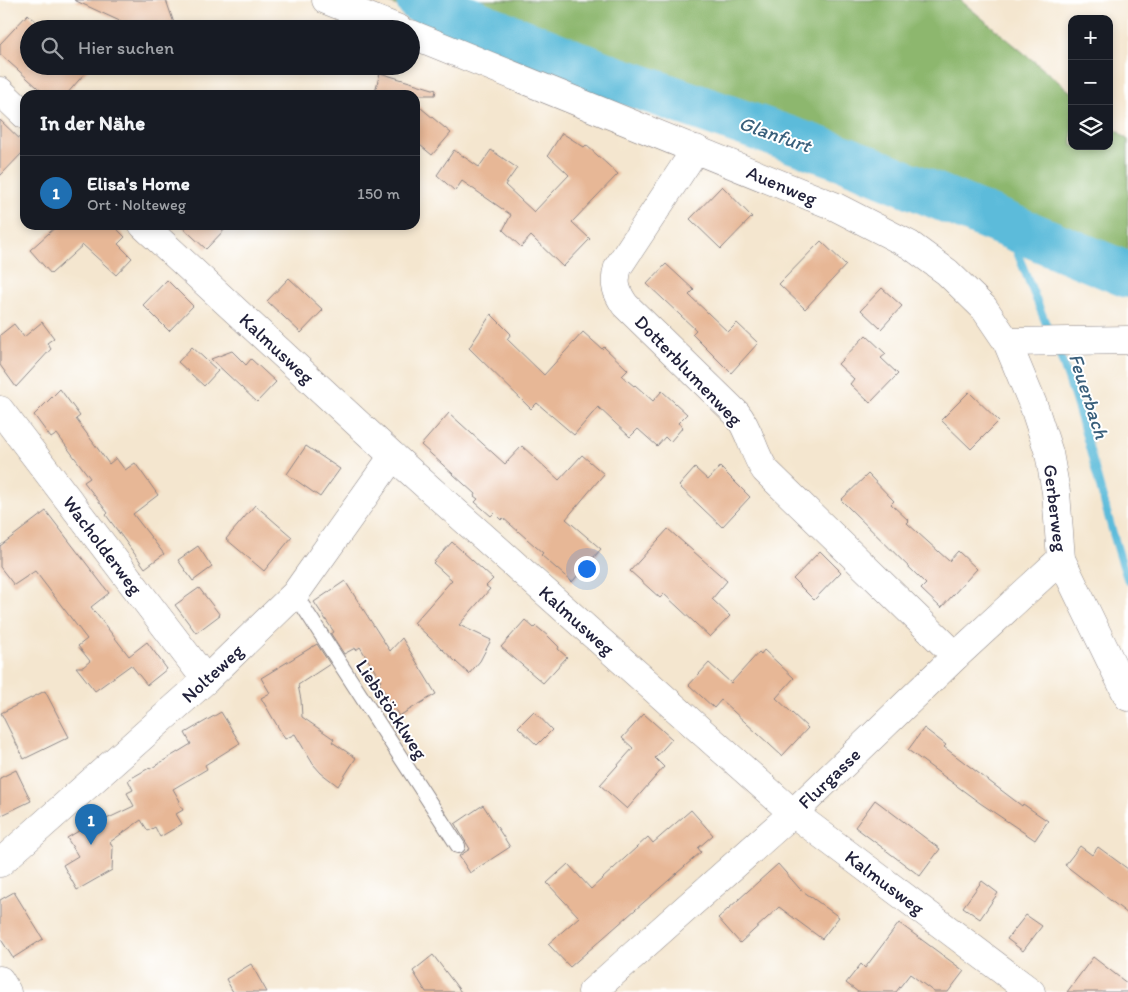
<!DOCTYPE html>
<html lang="de">
<meta charset="utf-8">
<style>
:root{--surface:#171b24;--page:#20242c;--text:#f1f3f6;--muted:#9ea1a6;--line:#363941;--accent:#1f6fb2}
body{margin:0;font-family:Itim,sans-serif;background:var(--page);color:var(--text)}
.controls{position:absolute;right:15px;top:15px;display:grid;overflow:hidden;border-radius:10px;box-shadow:0 2px 8px #0003}
.controls button{width:45px;height:45px;display:grid;place-items:center;padding:0;border:0;border-bottom:1px solid var(--line);background:var(--surface);color:var(--text);font:25px sans-serif}
.you{position:absolute;left:586px;top:568px;width:18px;height:18px;margin:-12px;border:4px solid #fff;border-radius:50%;background:#1a73e8;box-shadow:0 0 0 8px #1a73e833}
.badge{display:grid;place-items:center;width:32px;height:32px;border-radius:50%;background:var(--accent);color:#fff;font-size:16px;font-weight:700}
.pin{position:absolute;translate:-50% -41px;filter:drop-shadow(0 1px 2px #0008)}
.pin::after{content:'';position:absolute;top:26px;width:18px;height:15px;background:inherit;clip-path:polygon(0 0,100% 0,50% 100%)}
.list{margin:0;padding:0;list-style:none}
h2{display:flex;justify-content:space-between;align-items:center;height:65px;margin:0;padding:0 20px;font-size:21px}
h2 small{font-size:16px;font-weight:400;color:var(--muted)}
.list li{display:grid;grid-template-columns:32px 1fr auto;gap:15px;align-items:center;box-sizing:border-box;height:75px;padding:0 20px;border-top:1px solid var(--line)}
.list b{display:block;font-size:19px;white-space:nowrap}
.list p{margin:0;font-size:16px;white-space:nowrap;color:var(--muted)}
.list em{font-size:16px;font-style:normal;color:var(--muted)}
.icon{flex:none;width:28px;height:28px;fill:none;stroke:currentColor;stroke-width:2;stroke-linecap:round;stroke-linejoin:round}
.map{position:relative;flex:none;width:1128px;height:992px;overflow:hidden}
.search{position:absolute;background:var(--surface);box-shadow:0 2px 8px #0003;left:20px;top:20px;width:400px;height:55px;display:flex;align-items:center;gap:12px;box-sizing:border-box;padding:0 18px;border-radius:28px;color:var(--muted);font-size:19px}
.panel{position:absolute;background:var(--surface);box-shadow:0 2px 8px #0003;left:20px;top:90px;width:400px;height:140px;border-radius:15px}
.map>svg:first-child{display:block}
</style>
<div class="map">
<svg width="1128" height="992" viewBox="0 0 1128 992">
<rect width="100%" height="100%" fill="#fff"/>
<filter id="ink" filterUnits="userSpaceOnUse"><feTurbulence type="fractalNoise" baseFrequency=".02" numOctaves="2"/><feDisplacementMap in="SourceGraphic" scale="10" xChannelSelector="R" yChannelSelector="G"/><feConvolveMatrix kernelMatrix="1 2 1 2 8 2 1 2 1" color-interpolation-filters="sRGB"/></filter>
<filter id="wash" filterUnits="userSpaceOnUse"><feTurbulence type="fractalNoise" baseFrequency=".0096" numOctaves="4" result="noise"/><feDisplacementMap in="SourceGraphic" scale="20" xChannelSelector="R" yChannelSelector="G"/><feGaussianBlur stdDeviation="1.12" result="paint"/><feColorMatrix in="noise" values="0 0 0 0 0 0 0 0 0 0 0 0 0 0 0 0 0 1.4 0 .05"/><feComposite in="paint" operator="in"/></filter>
<g filter="url(#wash)">
<rect width="100%" height="100%" fill="#f4e6cf"/>
<polygon fill="#8db76e" stroke="#586c54" points="382,0 960,0 1072,93 1072,146 1109,146 1109,124 1128,140 1128,292"/>
<g fill="none" stroke-linecap="round" stroke-linejoin="round">
<g stroke="#5cbbda" stroke-width="8">
<polyline points="1006,225 1051,336"/>
<path d="M1056 346C1087 423 1101 503 1128 581"/>
</g>
<polyline stroke="#5cbbda" stroke-width="46" points="419,0 611,77 847,159 1128,275"/>
</g>
<g id="blocks">
<g fill="#e7b796">
<polygon points="74,0 166,0 176,29 137,29"/>
<polygon points="28,14 44,29 29,29 29,66 91,66 66,95 46,95 0,54 0,44"/>
<polygon points="380,73 436,90 435,95 374,95"/>
<polygon points="415,103 451,133 432,155 415,141"/>
<polygon points="0,120 25,144 25,150 0,176"/>
<polygon points="562,133 584,147 586,145 618,174 572,222 590,239 563,267 531,236 521,247 503,230 511,215 462,181 455,191 437,175 454,150 479,167 491,150 517,168 505,185 534,212 569,175 548,155"/>
<polygon points="722,186 752,217 721,249 690,219"/>
<polygon points="58,225 113,225 125,237 118,244 132,258 116,275 83,245 51,274 30,250"/>
<polygon points="180,225 229,225 206,249"/>
<polygon points="821,241 846,265 805,309 779,284"/>
<polygon points="666,264 694,290 689,295 728,332 737,323 758,343 731,373 692,334 696,330 647,284"/>
<polygon points="289,278 323,310 301,333 267,301"/>
<polygon points="167,280 193,306 169,331 143,305"/>
<polygon points="882,288 902,306 881,329 861,310"/>
<polygon points="491,314 511,334 507,339 544,375 583,332 602,349 604,347 628,370 622,376 634,386 635,385 653,401 662,391 687,414 678,423 683,427 670,442 665,437 657,446 638,429 630,437 598,407 574,435 537,403 531,409 469,348"/>
<polygon points="42,322 54,338 47,343 51,349 16,387 0,365 0,335 14,324 24,337"/>
<polygon points="866,335 886,354 881,358 898,374 870,403 850,384 854,379 838,364"/>
<polygon points="192,347 218,371 204,386 178,362"/>
<polygon points="232,351 246,365 251,359 276,382 257,402 211,359"/>
<polygon points="60,389 80,416 76,419 109,464 116,458 125,470 135,463 158,495 133,514 164,554 145,568 106,515 108,513 84,482 90,478 57,434 51,438 34,415"/>
<polygon points="969,392 999,421 971,449 941,420"/>
<polygon points="449,413 505,464 522,446 559,480 582,455 604,474 566,519 601,549 572,582 541,555 543,553 503,518 501,520 494,513 491,516 475,502 478,499 474,496 475,494 421,445"/>
<polygon points="306,446 340,469 320,497 287,474"/>
<polygon points="720,467 750,497 722,527 679,486 695,468 708,480"/>
<polygon points="868,474 894,501 891,504 909,521 907,523 949,561 958,551 977,569 941,608 921,589 926,584 841,500"/>
<polygon points="255,505 292,537 264,571 226,539"/>
<polygon points="46,511 109,593 91,607 129,656 147,642 167,669 147,685 131,665 95,691 76,667 83,667 90,661 78,646 87,639 35,571 14,585 0,567 0,546"/>
<polygon points="668,529 727,581 712,599 730,616 710,637 664,594 660,598 630,571"/>
<polygon points="452,542 493,579 486,586 490,589 459,625 491,640 480,661 469,674 414,623 452,580 433,563"/>
<polygon points="198,546 212,567 193,581 178,560"/>
<polygon points="820,551 841,572 814,600 793,579"/>
<polygon points="345,581 390,651 402,638 436,694 399,716 379,683 381,681 360,647 356,650 355,648 344,654 331,634 334,632 314,602"/>
<polygon points="199,588 220,615 196,633 175,605"/>
<polygon points="525,620 534,628 536,626 548,636 559,647 558,649 567,657 543,683 501,647"/>
<polygon points="317,644 330,664 298,685 301,700 302,717 334,739 332,742 356,758 338,786 321,773 313,764 295,734 285,739 261,698 270,693 261,678"/>
<polygon points="764,650 794,678 776,698 808,728 782,756 721,700 714,708 689,685 709,663 731,683 759,652 761,654"/>
<polygon points="45,691 69,737 24,759 1,713"/>
<polygon points="534,711 552,730 537,745 518,727"/>
<polygon points="221,712 240,743 205,765 207,769 173,789 180,801 178,802 183,810 176,814 182,824 160,837 155,827 148,831 141,820 110,842 113,848 112,870 77,890 63,865 78,856 67,838 97,820 98,823 134,806 127,793 133,790 128,780 149,768 150,769 191,744 185,733"/>
<polygon points="644,714 672,739 655,758 664,767 627,809 600,785 633,748 622,738"/>
<polygon points="924,728 946,745 944,747 1022,806 1023,804 1048,821 1035,840 980,803 908,750"/>
<polygon points="16,770 31,801 0,816 0,778"/>
<polygon points="875,800 940,849 920,876 855,827"/>
<polygon points="483,805 510,847 470,873 459,856 470,849 455,824"/>
<polygon points="691,810 713,835 698,848 701,852 570,967 548,944 579,917 547,883 568,864 591,889 648,837 653,843"/>
<polygon points="1080,846 1092,855 1098,847 1128,869 1128,914 1065,865"/>
<polygon points="778,864 800,889 839,917 822,939 779,907 740,943 718,918"/>
<polygon points="982,881 998,893 980,919 963,907"/>
<polygon points="14,892 43,939 13,958 0,938 0,900"/>
<polygon points="1026,915 1042,926 1023,951 1007,939"/>
<polygon points="899,923 964,971 948,992 934,992 910,974 896,992 858,992 846,983 861,964 865,968"/>
<polygon points="433,955 461,992 426,992 413,971"/>
<polygon points="1093,957 1128,984 1128,992 1067,992"/>
<polygon points="251,964 267,992 233,992 226,979"/>
</g>
</g>
</g>
<g filter="url(#ink)">
<use href="#blocks" fill-opacity="0" stroke="#8b8485" stroke-width="1"/>
<g fill="none" stroke-linecap="round" stroke-linejoin="round">
<g stroke="#8b8485" stroke-width="16">
<polyline id="service" points="295,594 458,846"/>
</g>
<g stroke="#8b8485" stroke-width="29">
<g id="minor">
<polyline points="326,0 399,29"/>
<polyline points="411,34 834,206 910,245 947,272 984,308 1007,342 1034,407 1049,453 1056,492 1061,559 1128,697"/>
<polyline points="0,91 25,115"/>
<path d="M696 149 618 267C613 283 616 292 625 305L737 414C750 430 753 453 765 470L956 656"/>
<polyline points="143,225 393,456 793,813 1031,992"/>
<polyline points="1007,342 1128,340"/>
<polyline points="0,410 206,680"/>
<polyline points="0,863 206,680 295,594 393,456"/>
<polyline points="0,980 7,992"/>
<polyline points="592,992 793,813 956,656 1061,559"/>
</g>
</g>
<use href="#service" stroke="#fff" stroke-width="14"/>
<use href="#minor" stroke="#fff" stroke-width="28"/>
</g>
</g>
<g text-anchor="middle" stroke-width="4" stroke-linejoin="round" paint-order="stroke">
<g font-size="19" fill="#22223b" stroke="#fff">
<text transform="translate(782 185) rotate(23)" y="7">Auenweg</text>
<text transform="translate(277 348) rotate(43)" y="7">Kalmusweg</text>
<text transform="translate(689 370) rotate(46)" y="7">Dotterblumenweg</text>
<text transform="translate(1056 508) rotate(83)" y="7">Gerberweg</text>
<text transform="translate(103 545) rotate(53)" y="7">Wacholderweg</text>
<text transform="translate(577 620) rotate(42)" y="7">Kalmusweg</text>
<text transform="translate(212 673) rotate(-43)" y="7">Nolteweg</text>
<text transform="translate(392 709) rotate(57)" y="7">Liebstöcklweg</text>
<text transform="translate(829 778) rotate(-44)" y="7">Flurgasse</text>
<text transform="translate(885 882) rotate(37)" y="7">Kalmusweg</text>
</g>
<g font-size="20" font-style="italic" fill="#395f7b" stroke="#fff">
<text transform="translate(775 134) rotate(19)" y="7">Glanfurt</text>
<text transform="translate(1089 396) rotate(72)" y="7">Feuerbach</text>
</g>
</g>
</svg>
<div class="controls">
<button>+</button>
<button>−</button>
<button><svg class="icon" aria-label="layers" viewBox="0 0 24 24"><path d="M12 4l9 5-9 5-9-5zM3 14l9 5 9-5"/></svg></button>
</div>
<div class="you"></div>
<div class="pin badge" style="left:91px;top:845px">1</div>
<div class="search"><svg class="icon" aria-label="search" viewBox="0 0 24 24"><circle cx="10" cy="10" r="6"/><path d="M15 15l6 6"/></svg>Hier suchen</div>
<section class="panel">
<h2>In der Nähe<small></small></h2>
<ul class="list">
<li><span class="badge">1</span><div><b>Elisa's Home</b><p>Ort · Nolteweg</p></div><em>150 m</em></li>
</ul>
</section>
</div>
